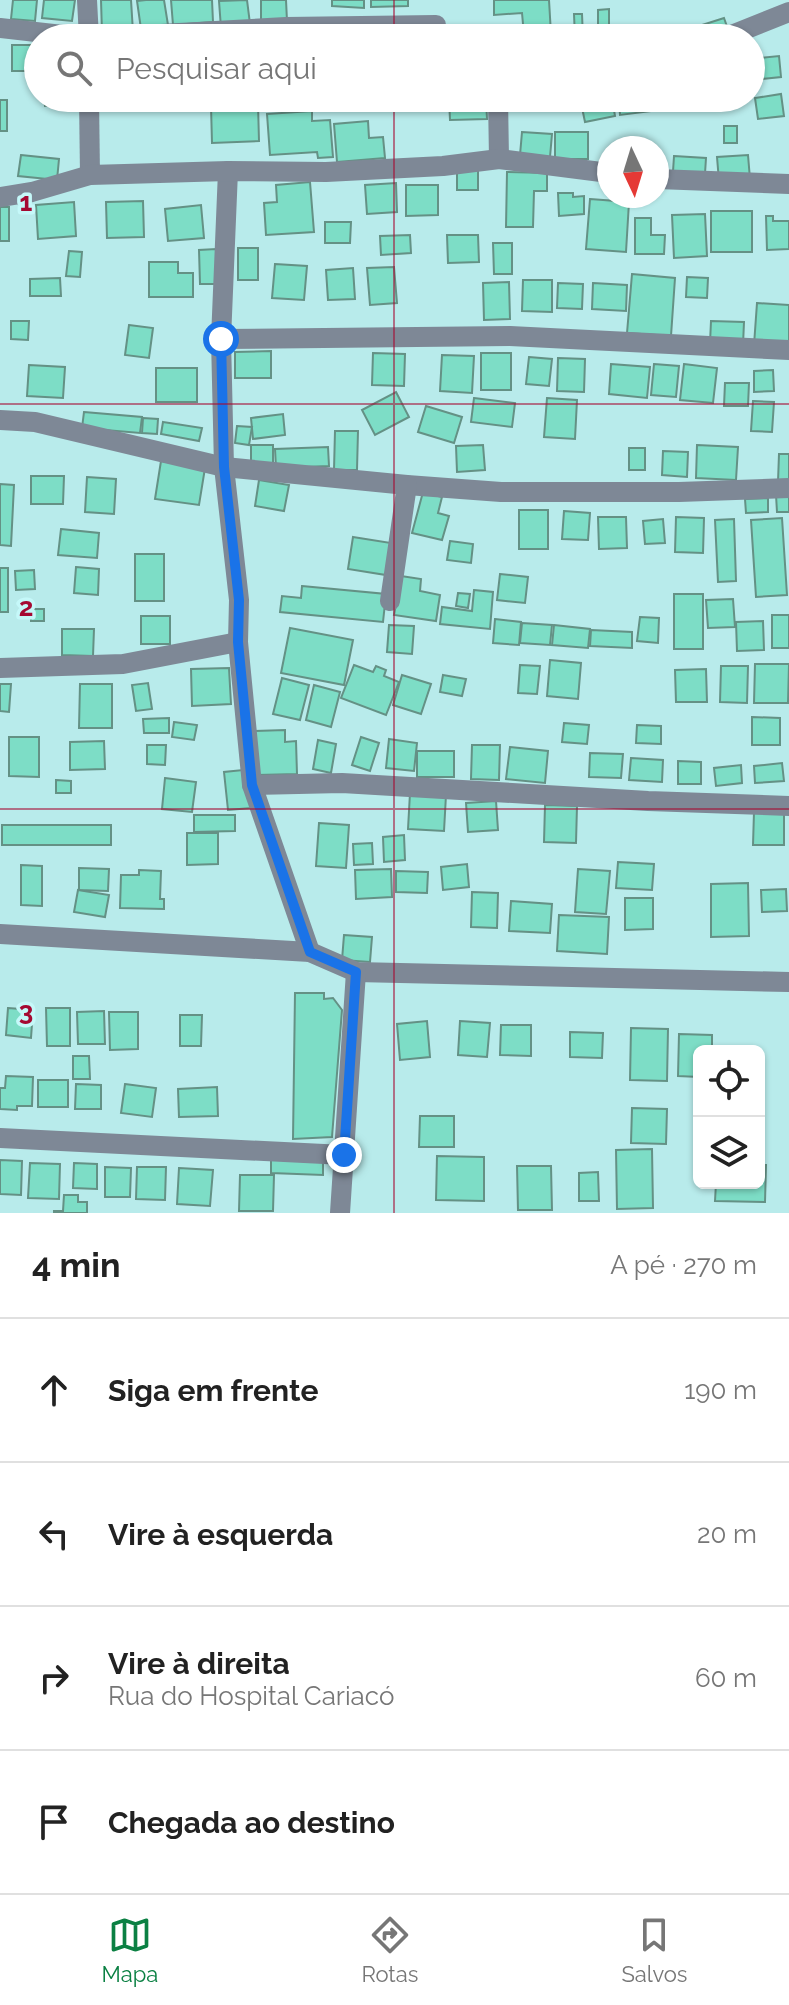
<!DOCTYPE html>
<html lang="pt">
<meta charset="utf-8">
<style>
:root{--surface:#fff;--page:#f6f6f6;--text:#222;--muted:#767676;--line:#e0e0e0;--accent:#0b8043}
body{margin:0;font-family:Raleway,sans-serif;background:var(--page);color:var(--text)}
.controls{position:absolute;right:24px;bottom:24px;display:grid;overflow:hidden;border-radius:12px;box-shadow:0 2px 6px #0004}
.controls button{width:72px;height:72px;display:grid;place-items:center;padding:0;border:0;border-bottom:2px solid var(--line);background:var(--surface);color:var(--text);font:40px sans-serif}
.compass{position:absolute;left:597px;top:136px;width:72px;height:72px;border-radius:50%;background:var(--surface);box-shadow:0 2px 6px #0004;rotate:176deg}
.stop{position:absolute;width:24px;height:24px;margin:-18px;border:6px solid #1a73e8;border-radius:50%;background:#fff}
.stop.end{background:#1a73e8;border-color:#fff;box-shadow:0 2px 8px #0008}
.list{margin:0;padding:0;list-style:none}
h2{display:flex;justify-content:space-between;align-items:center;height:104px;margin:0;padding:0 32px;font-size:34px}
h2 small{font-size:26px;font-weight:400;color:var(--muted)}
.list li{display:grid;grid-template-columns:52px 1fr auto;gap:24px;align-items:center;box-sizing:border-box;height:144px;padding:0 32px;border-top:2px solid var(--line)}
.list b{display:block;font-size:30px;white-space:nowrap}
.list p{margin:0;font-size:26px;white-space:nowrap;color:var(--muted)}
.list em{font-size:26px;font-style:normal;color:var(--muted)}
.icon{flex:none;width:44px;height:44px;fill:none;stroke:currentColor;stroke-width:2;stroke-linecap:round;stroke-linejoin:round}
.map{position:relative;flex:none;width:789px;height:1213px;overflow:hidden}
.search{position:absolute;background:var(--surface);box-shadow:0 2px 6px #0004;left:24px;right:24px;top:24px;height:88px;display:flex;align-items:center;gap:20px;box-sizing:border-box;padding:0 28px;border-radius:44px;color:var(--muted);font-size:30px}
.sheet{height:680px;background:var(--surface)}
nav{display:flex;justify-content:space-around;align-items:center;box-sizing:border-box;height:112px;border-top:2px solid var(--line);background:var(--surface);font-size:22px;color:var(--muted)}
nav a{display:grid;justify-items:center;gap:4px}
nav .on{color:var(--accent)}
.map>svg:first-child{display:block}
</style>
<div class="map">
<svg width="789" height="1213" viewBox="0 0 789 1213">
<rect width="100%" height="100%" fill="#b8ebeb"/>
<g fill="#7dddc6" stroke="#649185" stroke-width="2">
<polygon points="13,0 37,0 35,21 11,19"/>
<polygon points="44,0 75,0 72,21 42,18"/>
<polygon points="101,0 131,0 133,32 102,33"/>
<polygon points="146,0 164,0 168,25 141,29 137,1"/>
<polygon points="171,0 212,0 213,22 173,25"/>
<polygon points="247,0 250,24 221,28 219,1"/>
<polygon points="261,0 286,0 287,21 261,22"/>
<polygon points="332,0 364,0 364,8 332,6"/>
<polygon points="371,0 408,0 408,6 371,7"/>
<polygon points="494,0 549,0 551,34 524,35 522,13 494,15"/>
<polygon points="609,9 609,38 598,38 598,10"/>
<polygon points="574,14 582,14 583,38 575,38"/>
<polygon points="724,18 731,38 700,38 696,27"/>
<polygon points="482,25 483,38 468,38 467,26"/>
<polygon points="672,25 674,38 648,38 647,28"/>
<polygon points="640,26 642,38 613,38 612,30"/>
<polygon points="606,30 606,38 579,38 579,33"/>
<rect x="12" y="45" width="26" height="26"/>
<polygon points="779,56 781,77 751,80 751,59"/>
<polygon points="781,94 784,116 758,119 755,98"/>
<polygon points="44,98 75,98 75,102 45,106"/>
<polygon points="449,98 486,98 487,119 450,120"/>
<polygon points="580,98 612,98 615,116 585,122"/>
<polygon points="634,98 659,98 660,110 620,115 619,100"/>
<polygon points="700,98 734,98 735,108 701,111"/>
<rect x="0" y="100" width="7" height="31"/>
<polygon points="258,104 259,141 212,143 211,106"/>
<polygon points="312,111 312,121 330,120 333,157 318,158 317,152 270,155 267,114"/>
<polygon points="368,121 369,138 383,137 385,158 337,162 334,124"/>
<rect x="724" y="126" width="13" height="17"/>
<polygon points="522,132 552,134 550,157 520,155"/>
<rect x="555" y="132" width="33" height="27"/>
<polygon points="21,155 59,159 57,180 18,176"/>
<polygon points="748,155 750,179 719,181 717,157"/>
<polygon points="674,156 706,158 704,189 672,187"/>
<rect x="457" y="169" width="21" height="21"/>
<polygon points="507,172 547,173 547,191 534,191 533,227 506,227"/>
<polygon points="310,182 314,232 266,235 264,203 277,202 276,185"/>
<polygon points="396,183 397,212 367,214 365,185"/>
<polygon points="406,185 438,185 438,215 406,216"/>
<polygon points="558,193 573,193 573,197 584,196 584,214 559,216"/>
<polygon points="590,199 629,202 626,252 586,249"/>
<polygon points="143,201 144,237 107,238 106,202"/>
<polygon points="74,202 76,236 38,239 36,205"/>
<polygon points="201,205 204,238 168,241 165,209"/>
<rect x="0" y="207" width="9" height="34"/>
<rect x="711" y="211" width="41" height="41"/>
<polygon points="705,214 707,256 674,258 672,215"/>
<polygon points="766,216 773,216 773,221 789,221 789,249 767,250"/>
<polygon points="635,218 651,218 651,235 665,235 664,254 635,254"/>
<polygon points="325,222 351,222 350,243 325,243"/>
<polygon points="410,235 411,253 381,255 380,236"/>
<polygon points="447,235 478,235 479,262 448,263"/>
<polygon points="493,243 512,243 512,274 494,274"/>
<rect x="238" y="248" width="20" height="32"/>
<polygon points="216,249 217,284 200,284 199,250"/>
<polygon points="69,251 82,252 80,277 66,276"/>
<polygon points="149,262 178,262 178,273 193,273 193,297 149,297"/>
<polygon points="275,264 307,266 304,300 272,298"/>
<polygon points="394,267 397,303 370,305 367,268"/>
<polygon points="353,268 355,299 328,300 326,270"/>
<polygon points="632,274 675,278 671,336 627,333"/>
<polygon points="687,277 708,278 707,298 686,297"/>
<polygon points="60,278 61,296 30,296 30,279"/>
<polygon points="523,280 552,280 552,312 522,311"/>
<polygon points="509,282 510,319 484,320 483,283"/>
<polygon points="558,283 583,284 582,309 557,308"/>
<polygon points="593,283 627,285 626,311 592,309"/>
<polygon points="757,303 789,305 789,347 754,345"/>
<polygon points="11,321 29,321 28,340 11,339"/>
<polygon points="711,321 744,322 743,345 710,343"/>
<polygon points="129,325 153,328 149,358 125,355"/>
<polygon points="271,351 271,378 235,378 235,352"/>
<polygon points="373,353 405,354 404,386 372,385"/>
<rect x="481" y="353" width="30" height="37"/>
<polygon points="442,355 474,356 472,393 440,391"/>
<polygon points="529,357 552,359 549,386 526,384"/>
<polygon points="558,358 585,359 584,392 557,391"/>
<polygon points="611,364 650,367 647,398 609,394"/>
<polygon points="654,364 679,366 676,397 651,395"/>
<polygon points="684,364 717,368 713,403 680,400"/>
<polygon points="29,365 65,367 63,398 27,396"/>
<rect x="156" y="368" width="41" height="34"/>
<polygon points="773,370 774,391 754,392 754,371"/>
<polygon points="725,383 749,383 748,406 724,406"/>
<polygon points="396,392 409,417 375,435 362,410"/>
<polygon points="474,398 515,403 512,427 471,422"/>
<polygon points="547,398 577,400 575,439 544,437"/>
<polygon points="753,401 774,402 772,432 751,431"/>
<polygon points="426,406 462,417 454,443 418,432"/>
<polygon points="84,412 142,417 140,433 82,428"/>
<polygon points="283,414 285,435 253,439 251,418"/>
<polygon points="143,418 158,419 157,434 142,433"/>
<polygon points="163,422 202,428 199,441 161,434"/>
<polygon points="237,426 252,427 249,445 235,443"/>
<polygon points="335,431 358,431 357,470 334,470"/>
<polygon points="251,445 273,445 273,467 251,466"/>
<polygon points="483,445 485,470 457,472 456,446"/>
<polygon points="697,445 738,447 736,480 696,478"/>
<polygon points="328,447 329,466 276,468 275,449"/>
<rect x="629" y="448" width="16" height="22"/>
<polygon points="663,451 688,452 687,477 662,475"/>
<polygon points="779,454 789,454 789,482 778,482"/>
<polygon points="161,461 205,468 199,505 155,499"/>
<polygon points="31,476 64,476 63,504 31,504"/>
<polygon points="87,477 116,479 114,514 85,512"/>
<polygon points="259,480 289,485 284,511 255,506"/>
<polygon points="0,484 14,485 11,546 0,545"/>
<polygon points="423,492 442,497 438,513 449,516 442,540 412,533"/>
<polygon points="789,494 789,512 777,512 776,495"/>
<polygon points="768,498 768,512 746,513 745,499"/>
<rect x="519" y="510" width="29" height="39"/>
<polygon points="564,511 590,513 588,540 562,539"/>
<polygon points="598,517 626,517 627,548 599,549"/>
<polygon points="676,517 704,518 703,553 675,552"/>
<polygon points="782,518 787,595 756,597 751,520"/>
<polygon points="663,519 665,543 645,544 643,521"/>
<polygon points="734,519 736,581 718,582 715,520"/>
<polygon points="61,529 99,533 97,558 58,555"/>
<polygon points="353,537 391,543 386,575 348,569"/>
<polygon points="450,541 473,544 471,563 447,560"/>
<rect x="135" y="554" width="29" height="47"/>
<polygon points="76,567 99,569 98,595 74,593"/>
<rect x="0" y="568" width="8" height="44"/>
<polygon points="34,570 35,589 16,590 15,571"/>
<polygon points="500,574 528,577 525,603 497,600"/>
<polygon points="401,576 421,579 420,591 440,595 436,621 394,615"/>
<polygon points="302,586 386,594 383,622 280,612 282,596 301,598"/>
<polygon points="474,590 493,592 490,629 440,624 442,607 472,611"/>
<polygon points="458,593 470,594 468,608 456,606"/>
<rect x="674" y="594" width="29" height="55"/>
<polygon points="733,599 735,627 708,628 706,600"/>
<rect x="31" y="609" width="13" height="12"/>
<rect x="772" y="615" width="17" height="33"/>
<rect x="141" y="616" width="29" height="28"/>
<polygon points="640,617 659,618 658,643 637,641"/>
<polygon points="495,619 521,622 519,645 493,643"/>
<polygon points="763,621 764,650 737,651 736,622"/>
<polygon points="522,623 552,625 550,645 520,643"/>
<polygon points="389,625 414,626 412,654 387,652"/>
<polygon points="554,625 590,629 588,648 552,645"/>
<polygon points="290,628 353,640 344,685 281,673"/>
<polygon points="62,629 94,629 93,656 62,655"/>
<polygon points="591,630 632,632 632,648 590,646"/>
<polygon points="550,660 581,663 578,699 547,696"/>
<polygon points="755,664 789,664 788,703 754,703"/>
<polygon points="354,665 373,672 376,666 386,670 384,676 399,682 386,715 341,698"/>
<polygon points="520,665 540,666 537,694 518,693"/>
<polygon points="721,666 748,666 747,703 720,702"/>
<polygon points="229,668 231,704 192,706 191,669"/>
<polygon points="706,669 707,702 676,702 675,670"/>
<polygon points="402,675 431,684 421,714 393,705"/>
<polygon points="443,675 466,679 462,696 440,692"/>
<polygon points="282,678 309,685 300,720 273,714"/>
<polygon points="148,683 152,709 136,711 132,685"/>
<polygon points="0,684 11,684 9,712 0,711"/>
<polygon points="80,684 112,684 112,728 79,728"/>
<polygon points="314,685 340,692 331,727 306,720"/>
<polygon points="752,717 780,718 780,745 752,745"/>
<polygon points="169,718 169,733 144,733 143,719"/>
<polygon points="174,722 197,725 194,740 172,737"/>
<polygon points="564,723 589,725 587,744 562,742"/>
<polygon points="637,725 661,726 661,744 636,743"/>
<polygon points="285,730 285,742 296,741 297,774 257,775 255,731"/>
<polygon points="9,737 39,737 39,777 9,776"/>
<polygon points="361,737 379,743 370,771 352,765"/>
<polygon points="389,739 417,743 414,771 386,768"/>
<polygon points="318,740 336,744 331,773 313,769"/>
<polygon points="104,741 105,769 70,770 70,742"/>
<polygon points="147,745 166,745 165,765 147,764"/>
<polygon points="472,745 500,745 499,780 471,779"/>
<polygon points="510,747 548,751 545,783 506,779"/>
<rect x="417" y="751" width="37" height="26"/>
<polygon points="590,753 623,754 621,778 589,777"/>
<polygon points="631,758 663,760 662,782 629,780"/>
<polygon points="678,761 701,762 701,784 678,784"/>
<polygon points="782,763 784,781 755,783 754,766"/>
<polygon points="741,765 742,783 716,786 714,768"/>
<polygon points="243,770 251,808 228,810 224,772"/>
<polygon points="165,778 196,782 192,812 162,809"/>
<polygon points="56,780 71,781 71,793 56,793"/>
<polygon points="410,793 446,795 444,831 408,829"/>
<polygon points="496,801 498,830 468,832 466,803"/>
<polygon points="545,805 577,806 576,843 544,842"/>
<polygon points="754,812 784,812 784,845 753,845"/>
<polygon points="194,815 235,815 235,831 194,832"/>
<polygon points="319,823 349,825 346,868 316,866"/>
<rect x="2" y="825" width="109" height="20"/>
<polygon points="187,833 218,833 218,864 187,865"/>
<polygon points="404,835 405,860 384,862 383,837"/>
<polygon points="372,843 373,864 354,865 353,844"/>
<polygon points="618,862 654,864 652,890 616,888"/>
<polygon points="467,864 469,887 443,890 441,867"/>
<polygon points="21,865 42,866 42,906 21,905"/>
<polygon points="79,868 109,869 108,891 79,890"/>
<polygon points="391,869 392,897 356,899 355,870"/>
<polygon points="578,869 610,871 606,914 575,912"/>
<polygon points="139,870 161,871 160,899 164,899 164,909 120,908 121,875 139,875"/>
<polygon points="396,871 428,872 427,893 396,892"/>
<polygon points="748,883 749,936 711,937 711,884"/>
<polygon points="786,889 787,911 762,912 761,890"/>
<polygon points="78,890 109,895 105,917 74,912"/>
<polygon points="472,892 498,893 497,928 471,927"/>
<polygon points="625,898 653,898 653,929 625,930"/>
<polygon points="511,901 552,904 550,933 509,931"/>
<polygon points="559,915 609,917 607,954 557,951"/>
<polygon points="344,935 372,937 370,962 342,960"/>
<polygon points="295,993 324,993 324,999 333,998 342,1010 332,1137 293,1139"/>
<polygon points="8,1008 33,1010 31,1038 6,1035"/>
<polygon points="46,1008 70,1008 70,1046 47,1046"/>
<polygon points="104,1011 105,1044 78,1044 77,1012"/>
<polygon points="109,1012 138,1012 138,1049 110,1050"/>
<polygon points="180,1015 202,1015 201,1046 180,1046"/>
<polygon points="427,1021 430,1057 400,1060 397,1024"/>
<polygon points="460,1021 490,1023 487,1057 458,1055"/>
<polygon points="501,1025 531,1025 531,1056 500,1055"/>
<polygon points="631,1028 668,1029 667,1081 630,1080"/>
<polygon points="570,1032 603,1033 602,1058 570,1057"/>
<polygon points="679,1034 712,1035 712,1051 699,1051 699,1077 678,1076"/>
<polygon points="73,1056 89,1056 90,1079 73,1079"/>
<polygon points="6,1076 33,1077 32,1106 17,1106 17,1110 0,1109 0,1088 5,1088"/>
<rect x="38" y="1080" width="30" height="27"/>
<polygon points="76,1084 101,1085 101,1109 75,1109"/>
<polygon points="125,1084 156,1088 152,1117 121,1113"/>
<polygon points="217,1087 218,1116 179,1117 178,1089"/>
<polygon points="632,1108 667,1109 666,1144 631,1143"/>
<polygon points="420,1116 454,1116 454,1147 419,1147"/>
<polygon points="652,1149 653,1208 617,1209 616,1150"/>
<polygon points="437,1156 484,1157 484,1201 436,1200"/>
<polygon points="271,1157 323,1160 323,1175 271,1173"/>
<polygon points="0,1160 22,1161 21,1195 0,1194"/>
<polygon points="30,1163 60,1164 59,1199 28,1198"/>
<polygon points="74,1163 97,1164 97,1189 73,1188"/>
<polygon points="759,1165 766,1165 765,1202 715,1201 716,1183 759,1183"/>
<polygon points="517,1166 551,1166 552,1210 518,1210"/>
<polygon points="105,1167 131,1168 130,1197 105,1197"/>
<polygon points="137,1167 166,1167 165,1200 136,1199"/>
<polygon points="179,1168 213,1170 210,1206 177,1204"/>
<polygon points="598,1172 599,1201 579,1201 579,1173"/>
<polygon points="240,1175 274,1175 273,1211 239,1211"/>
<polygon points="64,1195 78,1195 78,1202 87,1202 87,1213 54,1213 54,1211 63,1211"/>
</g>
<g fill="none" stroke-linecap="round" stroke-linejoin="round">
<g stroke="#7e8896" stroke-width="20">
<polyline points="87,0 89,38"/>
<polyline points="0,28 89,38 286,27 436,25"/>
<polyline points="724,38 789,12"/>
<polyline points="89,98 90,175"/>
<polyline points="498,98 499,159"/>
<polyline points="228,171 221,339 224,467 239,600 238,642 252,785 310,952"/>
<polyline points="657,179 789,184"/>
<polyline points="0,197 32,192 90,175 228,171 326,172 443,166 499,159 609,173"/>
<polyline points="221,339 510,336 789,350"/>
<polyline points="0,420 35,422 224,467 407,485 501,492 679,492 789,488"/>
<polyline points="390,601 407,485"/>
<polyline points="0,668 123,664 238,642"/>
<polyline points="252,785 342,783 648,801 789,806"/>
<polyline points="0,934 310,952 356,972 789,982"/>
<polyline points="0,1138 344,1155"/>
<polyline points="340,1213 356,972"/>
</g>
</g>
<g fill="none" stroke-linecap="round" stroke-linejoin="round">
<polyline stroke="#1a73e8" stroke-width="10" points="221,339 224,467 239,600 238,642 252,785 310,952 356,972 344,1155"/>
</g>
<path fill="none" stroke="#a50932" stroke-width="2" stroke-opacity="0.55" d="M394 0V38M394 98V1213M0 404H789M0 809H789"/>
<g font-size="26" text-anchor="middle" font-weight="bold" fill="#a50932" stroke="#c5f8f9" stroke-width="7" stroke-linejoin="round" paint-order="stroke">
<text x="26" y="211">1</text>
<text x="26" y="616">2</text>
<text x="26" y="1020">3</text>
</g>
</svg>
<div class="controls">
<button><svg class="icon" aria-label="locate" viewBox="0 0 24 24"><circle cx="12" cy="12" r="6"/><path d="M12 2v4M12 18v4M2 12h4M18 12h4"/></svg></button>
<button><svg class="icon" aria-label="layers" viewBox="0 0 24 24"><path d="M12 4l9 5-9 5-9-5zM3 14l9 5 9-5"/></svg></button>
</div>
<svg class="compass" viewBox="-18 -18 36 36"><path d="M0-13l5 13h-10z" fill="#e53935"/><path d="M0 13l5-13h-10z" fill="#767676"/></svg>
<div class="stop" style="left:221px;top:339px"></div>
<div class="stop end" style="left:344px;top:1155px"></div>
<div class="search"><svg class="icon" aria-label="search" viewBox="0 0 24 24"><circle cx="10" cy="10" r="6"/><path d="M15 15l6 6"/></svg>Pesquisar aqui</div>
</div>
<section class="sheet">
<h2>4 min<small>A pé · 270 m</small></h2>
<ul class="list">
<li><svg class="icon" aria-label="ahead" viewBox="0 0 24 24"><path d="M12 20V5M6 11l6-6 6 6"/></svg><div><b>Siga em frente</b></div><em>190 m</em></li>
<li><svg class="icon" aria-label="left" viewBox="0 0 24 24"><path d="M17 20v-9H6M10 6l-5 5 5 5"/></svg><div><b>Vire à esquerda</b></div><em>20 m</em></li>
<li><svg class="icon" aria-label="right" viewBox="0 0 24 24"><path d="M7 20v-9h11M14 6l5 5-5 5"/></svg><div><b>Vire à direita</b><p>Rua do Hospital Cariacó</p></div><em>60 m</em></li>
<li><svg class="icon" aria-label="arrive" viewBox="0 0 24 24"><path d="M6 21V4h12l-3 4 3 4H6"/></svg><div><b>Chegada ao destino</b></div></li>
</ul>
</section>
<nav>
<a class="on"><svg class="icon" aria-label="map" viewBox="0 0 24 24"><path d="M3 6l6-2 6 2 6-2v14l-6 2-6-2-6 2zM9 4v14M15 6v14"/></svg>Mapa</a>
<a><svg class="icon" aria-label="directions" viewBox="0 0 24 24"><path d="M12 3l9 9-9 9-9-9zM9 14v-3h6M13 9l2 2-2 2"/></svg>Rotas</a>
<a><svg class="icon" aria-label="saved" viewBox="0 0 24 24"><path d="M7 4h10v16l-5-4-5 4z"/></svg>Salvos</a>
</nav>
